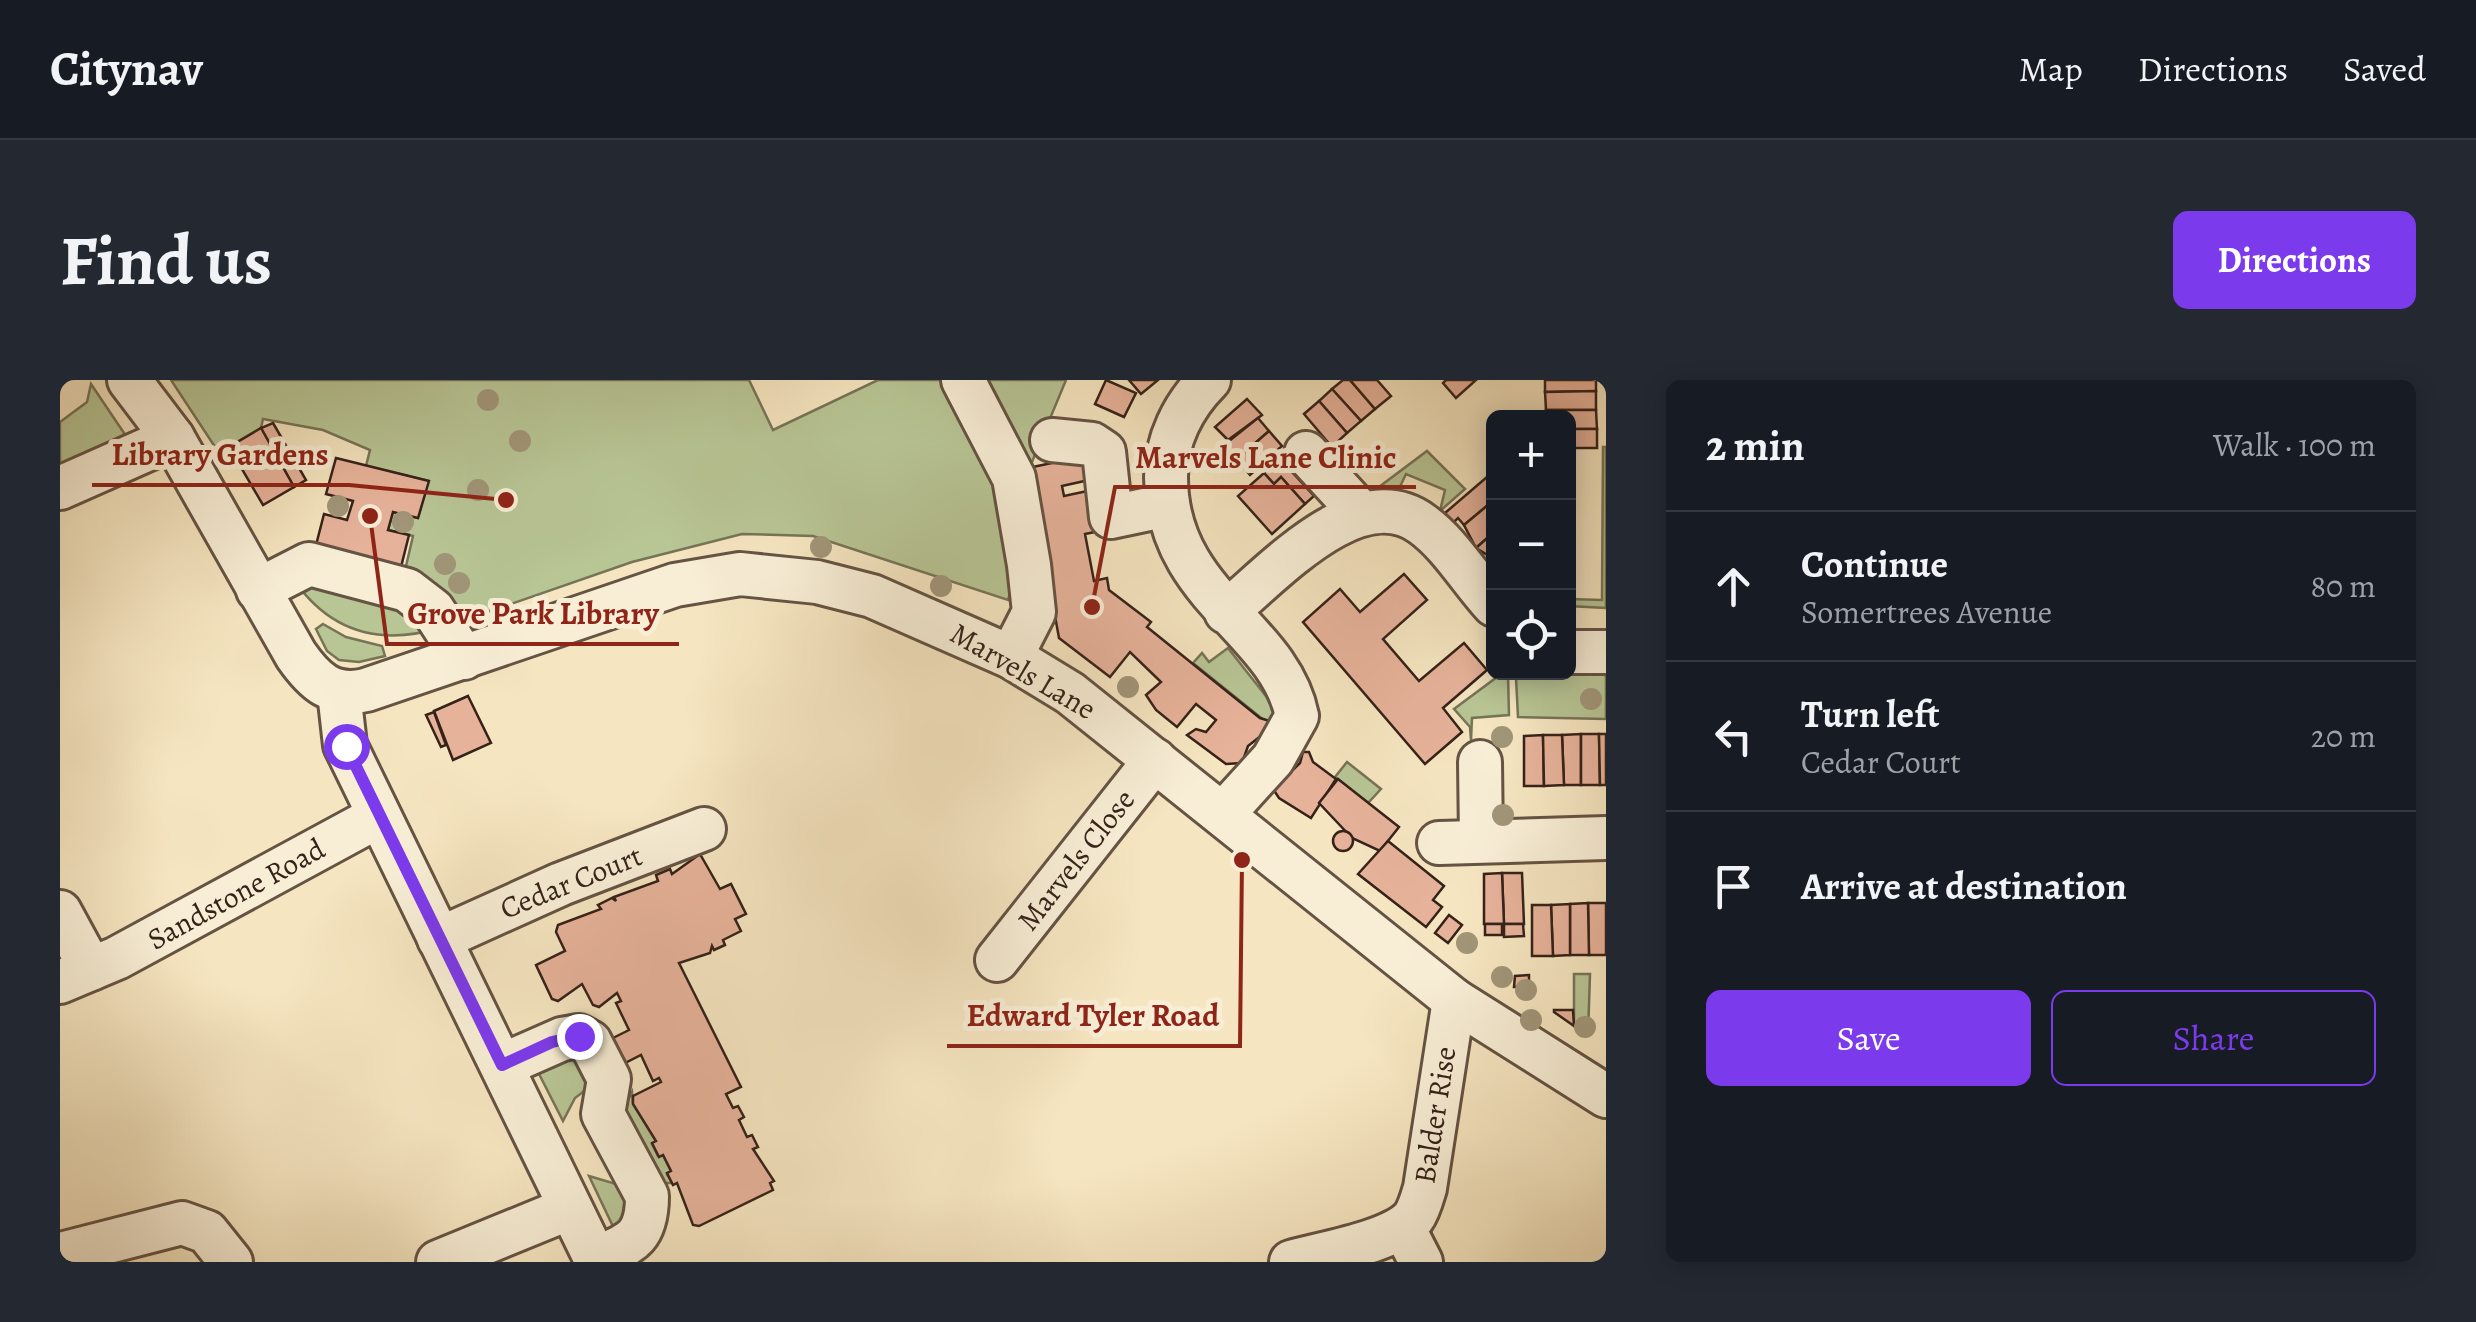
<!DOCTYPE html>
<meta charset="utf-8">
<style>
:root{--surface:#171b24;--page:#242831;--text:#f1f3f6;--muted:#9ea1a6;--line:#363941;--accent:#7c3aed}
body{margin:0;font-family:Alegreya,serif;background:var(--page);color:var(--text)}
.controls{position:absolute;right:30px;top:30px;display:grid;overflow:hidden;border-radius:15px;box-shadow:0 5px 25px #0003}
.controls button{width:90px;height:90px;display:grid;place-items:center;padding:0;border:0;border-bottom:2px solid var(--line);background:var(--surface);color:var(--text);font:50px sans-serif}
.stop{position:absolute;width:30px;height:30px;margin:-22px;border:8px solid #7c3aed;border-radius:50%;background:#fff}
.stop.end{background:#7c3aed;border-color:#fff;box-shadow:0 2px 10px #0008}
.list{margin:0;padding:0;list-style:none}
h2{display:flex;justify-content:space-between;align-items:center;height:130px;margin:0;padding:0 40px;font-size:42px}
h2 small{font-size:32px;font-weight:400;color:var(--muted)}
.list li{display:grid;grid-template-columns:65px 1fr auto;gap:30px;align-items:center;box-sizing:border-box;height:150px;padding:0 40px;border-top:2px solid var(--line)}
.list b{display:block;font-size:38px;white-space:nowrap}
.list p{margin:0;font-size:32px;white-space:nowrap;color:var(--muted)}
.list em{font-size:32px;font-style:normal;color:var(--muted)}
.actions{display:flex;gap:20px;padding:30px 40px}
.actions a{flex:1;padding:22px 0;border:2px solid var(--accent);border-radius:15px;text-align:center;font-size:35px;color:var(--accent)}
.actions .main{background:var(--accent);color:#fff}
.icon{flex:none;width:55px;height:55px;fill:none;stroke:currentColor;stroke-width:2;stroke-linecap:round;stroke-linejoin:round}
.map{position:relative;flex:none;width:1546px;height:882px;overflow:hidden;border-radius:15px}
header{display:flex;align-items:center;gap:60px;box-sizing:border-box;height:140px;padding:0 50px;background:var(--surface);border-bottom:2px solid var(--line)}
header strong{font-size:48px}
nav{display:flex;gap:55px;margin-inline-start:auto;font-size:35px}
.intro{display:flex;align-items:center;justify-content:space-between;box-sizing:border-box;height:240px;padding:0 60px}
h1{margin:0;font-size:70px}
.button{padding:25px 45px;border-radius:15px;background:var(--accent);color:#fff;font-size:35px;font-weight:700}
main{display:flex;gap:60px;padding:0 60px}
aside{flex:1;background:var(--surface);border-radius:15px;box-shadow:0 5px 25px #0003}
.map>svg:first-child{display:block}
</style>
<header>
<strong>Citynav</strong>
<nav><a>Map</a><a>Directions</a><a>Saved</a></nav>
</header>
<div class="intro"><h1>Find us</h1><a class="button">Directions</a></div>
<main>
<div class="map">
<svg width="1546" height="882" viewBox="0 0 1546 882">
<rect width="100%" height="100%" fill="#f5e5c0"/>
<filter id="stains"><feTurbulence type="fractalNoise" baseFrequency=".002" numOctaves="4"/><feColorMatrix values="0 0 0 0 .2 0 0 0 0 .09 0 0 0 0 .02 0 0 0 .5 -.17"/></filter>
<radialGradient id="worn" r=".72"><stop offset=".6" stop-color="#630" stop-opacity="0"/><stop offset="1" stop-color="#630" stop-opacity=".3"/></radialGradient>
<g fill="#b8c595" stroke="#767457" stroke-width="2.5">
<polygon points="111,0 689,0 713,50 818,0 887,0 916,52 959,182 948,220 753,156 682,154 572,182 393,244 343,199 353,156 328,150 333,132 358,138 368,101 306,86 310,70 263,50 203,39 201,48 159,73"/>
<polygon points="919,0 1006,0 972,82 960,89"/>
<polygon points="31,4 64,53 62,59 0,89 0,42 27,22"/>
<polygon points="1543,67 1546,67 1546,228 1509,226 1509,219 1542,220"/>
<polygon points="1367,71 1405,109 1380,131 1385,110 1346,94 1337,113 1315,110"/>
<path d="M258 192 380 248C319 266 270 252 234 200Z"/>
<polygon points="263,244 286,257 322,266 325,276 299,282 279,280 267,271 256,249"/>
<polygon points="1168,268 1213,325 1215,335 1210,345 1133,283 1142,273 1149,282"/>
<polygon points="1540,291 1546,296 1546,339 1458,337 1456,298"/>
<polygon points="1435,293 1448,293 1449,335 1412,338 1411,360 1410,347 1394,329 1437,297"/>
<polygon points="1287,382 1321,409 1308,423 1275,397"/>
<polygon points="1514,594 1530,594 1528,655 1514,646"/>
<polygon points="511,667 536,702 515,718 503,741 475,686"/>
<polygon points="572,712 573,724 596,761 592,764 598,776 603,775 611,791 607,794 612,803 595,803 563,730"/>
<polygon points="529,796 573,809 558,857"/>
</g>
<g fill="#e6b29a" stroke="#352219" stroke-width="2.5">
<polygon points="1046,0 1076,13 1064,37 1035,24"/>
<polygon points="1069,0 1098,0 1081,14"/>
<polygon points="1283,0 1290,0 1315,29 1301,41 1272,9"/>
<polygon points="1290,0 1317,0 1331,16 1315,29"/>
<polygon points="1386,0 1416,0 1396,18 1383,3"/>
<polygon points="1485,0 1536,0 1536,11 1485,12"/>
<polygon points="1272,9 1301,41 1287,53 1259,21"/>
<polygon points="1536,11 1536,30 1486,30 1485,12"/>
<polygon points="1187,19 1202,35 1168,60 1155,47"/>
<polygon points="1259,21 1287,53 1272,67 1244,34"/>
<polygon points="1486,30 1536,30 1537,49 1508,49 1508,38 1486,38"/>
<polygon points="1198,38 1209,51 1177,79 1164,65"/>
<polygon points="213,43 246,100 234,107 201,48"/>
<polygon points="201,48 234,107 203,125 169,67"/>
<rect x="1508" y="49" width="29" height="19"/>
<polygon points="1209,51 1222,66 1190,95 1177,79"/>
<polygon points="1025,76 1029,100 1002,106 1004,116 1032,110 1040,151 1025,154 1034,201 1047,198 1049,210 1091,242 1087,247 1200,338 1210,341 1207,351 1188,366 1182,383 1166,384 1127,355 1136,349 1146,352 1156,340 1136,324 1117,347 1096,330 1086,315 1101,302 1070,272 1050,297 999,258 968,88"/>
<polygon points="276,78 369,101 358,138 333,132 328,150 349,155 340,191 255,169 264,134 287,140 293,121 266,114"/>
<polygon points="1220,79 1254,116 1245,124 1221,97 1214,104 1204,93"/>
<polygon points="1434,91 1434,120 1404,145 1398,138 1393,143 1385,133"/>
<polygon points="1204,93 1214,104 1221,97 1245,124 1212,154 1178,116"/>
<polygon points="1434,120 1434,152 1416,168 1404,145"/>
<polygon points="1434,152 1434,179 1416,168"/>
<polygon points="1344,194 1367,220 1323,259 1359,301 1404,263 1427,290 1383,328 1402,352 1365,384 1243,242 1280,209 1300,232"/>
<polygon points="408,316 431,363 393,380 374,331"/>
<polygon points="374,332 386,365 381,367 366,335"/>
<polygon points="1521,354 1521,405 1504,405 1502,355"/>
<polygon points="1521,354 1539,354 1540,405 1521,405"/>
<polygon points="1539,354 1546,354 1546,405 1540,405"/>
<polygon points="1483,355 1484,406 1464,406 1464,356"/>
<polygon points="1483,355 1502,355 1504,405 1484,406"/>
<polygon points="1243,372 1249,372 1253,382 1276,399 1251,438 1219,418 1213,409 1240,383"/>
<polygon points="1278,399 1339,447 1320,471 1292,458 1259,423"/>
<circle cx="1283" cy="461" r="10"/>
<polygon points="1328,461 1384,506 1373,520 1382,527 1366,547 1298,494"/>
<polygon points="640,474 660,509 671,504 686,534 675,539 681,551 663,560 665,565 654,570 652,566 650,573 619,583 681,707 666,714 673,728 678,726 684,737 679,740 687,757 692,755 698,767 693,769 714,801 710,803 713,810 639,846 633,845 617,803 613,805 607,793 611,791 603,775 599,777 592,763 596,761 573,724 573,716 601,702 599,698 593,701 581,675 565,683 553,658 569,650 556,623 561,621 557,613 539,627 533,625 522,604 498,621 492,619 476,585 505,571 496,552 498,545 541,529 538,525 552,518 556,521 554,517 598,501 596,495 610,489 612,494"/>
<polygon points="1442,493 1462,493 1464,544 1444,544"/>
<polygon points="1442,493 1444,544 1424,544 1424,494"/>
<polygon points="1528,523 1546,523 1546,575 1529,575"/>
<polygon points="1528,523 1529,575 1510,575 1510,524"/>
<polygon points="1510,524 1510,575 1493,576 1491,525"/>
<polygon points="1472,525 1491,525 1493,576 1472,576"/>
<polygon points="1389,535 1402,545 1388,563 1375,553"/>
<rect x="1425" y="544" width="17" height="11"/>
<polygon points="1444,544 1463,544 1464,556 1444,557"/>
<polygon points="1469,595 1469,607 1454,607 1455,596"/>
<polygon points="1494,630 1513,630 1514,646 1494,632"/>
</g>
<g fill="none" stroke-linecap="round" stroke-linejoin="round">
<g stroke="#655343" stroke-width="48">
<g id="minor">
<path d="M69 0 113 58 236 275C254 301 272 318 306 310L615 205 680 194 757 202 812 216 951 277 1010 313 1394 620 1546 716"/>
<polyline points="903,0 954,98 969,185 974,232 951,277"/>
<path d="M1149 0C1123 26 1106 60 1106 97 1106 217 1219 246 1237 336L1213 379 1163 434"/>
<polyline points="992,60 1032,64 1044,72 1051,137 1108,125"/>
<polyline points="1246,73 1301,133"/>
<polyline points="0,108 113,58"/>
<polyline points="198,210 249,184 347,210 373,230 404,278"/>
<path d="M1166 232C1212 195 1298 97 1362 144 1390 164 1410 199 1434 225"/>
<polyline points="1508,272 1546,272"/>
<polyline points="279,312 285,365 537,882"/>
<polyline points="1420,382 1421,459"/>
<polyline points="1379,463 1546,458"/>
<polyline points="0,532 31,589"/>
<polyline points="379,559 501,504 644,449"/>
<polyline points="937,580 1095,380"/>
<polyline points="0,602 57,578 319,436"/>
<path d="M443 685 502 659 519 656 530 662 549 699 543 734 587 816C587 859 571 863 535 879"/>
<polyline points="1343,847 1361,882"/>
<polyline points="5,873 122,843 147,852 171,882"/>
<polyline points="378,882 510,828"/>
<path d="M1231 882C1262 873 1332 862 1353 838 1359 830 1362 818 1365 808L1394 620"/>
</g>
</g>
<use href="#minor" stroke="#f8eed6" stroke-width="42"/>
</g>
<g fill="#a19578">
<circle cx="428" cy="20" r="11"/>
<circle cx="460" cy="61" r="11"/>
<circle cx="418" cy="110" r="11"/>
<circle cx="278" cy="126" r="11"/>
<circle cx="343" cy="142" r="11"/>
<circle cx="761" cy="167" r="11"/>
<circle cx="385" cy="184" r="11"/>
<circle cx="399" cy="203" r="11"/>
<circle cx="881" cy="206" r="11"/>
<circle cx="1068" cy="307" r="11"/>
<circle cx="1531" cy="319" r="11"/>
<circle cx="1442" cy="357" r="11"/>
<circle cx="1443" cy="435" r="11"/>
<circle cx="1407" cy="563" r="11"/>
<circle cx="1442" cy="597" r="11"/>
<circle cx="1466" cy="610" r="11"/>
<circle cx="1471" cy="640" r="11"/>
<circle cx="1525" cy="647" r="11"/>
</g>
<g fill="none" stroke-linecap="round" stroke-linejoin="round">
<polyline stroke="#7c3aed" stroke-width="12" points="286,366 442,685 492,662 519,656"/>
</g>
<g text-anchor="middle" stroke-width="10" stroke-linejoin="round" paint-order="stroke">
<g font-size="30" fill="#352219" stroke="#f8eed6">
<text transform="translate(963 291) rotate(30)" y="10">Marvels Lane</text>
<text transform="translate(1016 480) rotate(-52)" y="10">Marvels Close</text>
<text transform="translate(511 502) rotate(-22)" y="10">Cedar Court</text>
<text transform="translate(176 514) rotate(-29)" y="10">Sandstone Road</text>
<text transform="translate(1375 735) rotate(-81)" y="10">Balder Rise</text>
</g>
</g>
<path fill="none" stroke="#8f2418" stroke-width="4" d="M446 120L289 105H32M1032 227L1055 107H1356M310 136L327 264H619M1182 480L1180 666H887"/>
<g fill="#8f2418" stroke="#f8eed6" stroke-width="4">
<circle cx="446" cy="120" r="10"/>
<circle cx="1032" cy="227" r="10"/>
<circle cx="310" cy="136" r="10"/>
<circle cx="1182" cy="480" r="10"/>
</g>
<g font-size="32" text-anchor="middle" font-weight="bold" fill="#8f2418" stroke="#f8eed6" stroke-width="10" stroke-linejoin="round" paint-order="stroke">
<text x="160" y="85">Library Gardens</text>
<text x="1206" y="88">Marvels Lane Clinic</text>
<text x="473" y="244">Grove Park Library</text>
<text x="1033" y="646">Edward Tyler Road</text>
</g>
<rect width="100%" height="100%" filter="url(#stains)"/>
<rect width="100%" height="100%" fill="url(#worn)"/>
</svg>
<div class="controls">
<button>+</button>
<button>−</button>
<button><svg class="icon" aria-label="locate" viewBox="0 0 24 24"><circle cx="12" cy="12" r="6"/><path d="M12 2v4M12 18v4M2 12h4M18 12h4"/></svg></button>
</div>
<div class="stop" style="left:286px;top:366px"></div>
<div class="stop end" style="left:519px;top:656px"></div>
</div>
<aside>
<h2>2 min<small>Walk · 100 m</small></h2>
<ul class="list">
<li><svg class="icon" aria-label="ahead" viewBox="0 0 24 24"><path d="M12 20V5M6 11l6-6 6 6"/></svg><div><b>Continue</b><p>Somertrees Avenue</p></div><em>80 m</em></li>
<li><svg class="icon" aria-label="left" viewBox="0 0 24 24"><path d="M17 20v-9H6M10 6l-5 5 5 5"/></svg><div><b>Turn left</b><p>Cedar Court</p></div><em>20 m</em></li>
<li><svg class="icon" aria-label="arrive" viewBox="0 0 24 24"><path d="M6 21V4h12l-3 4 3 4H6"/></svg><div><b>Arrive at destination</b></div></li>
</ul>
<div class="actions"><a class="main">Save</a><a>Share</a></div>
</aside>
</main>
